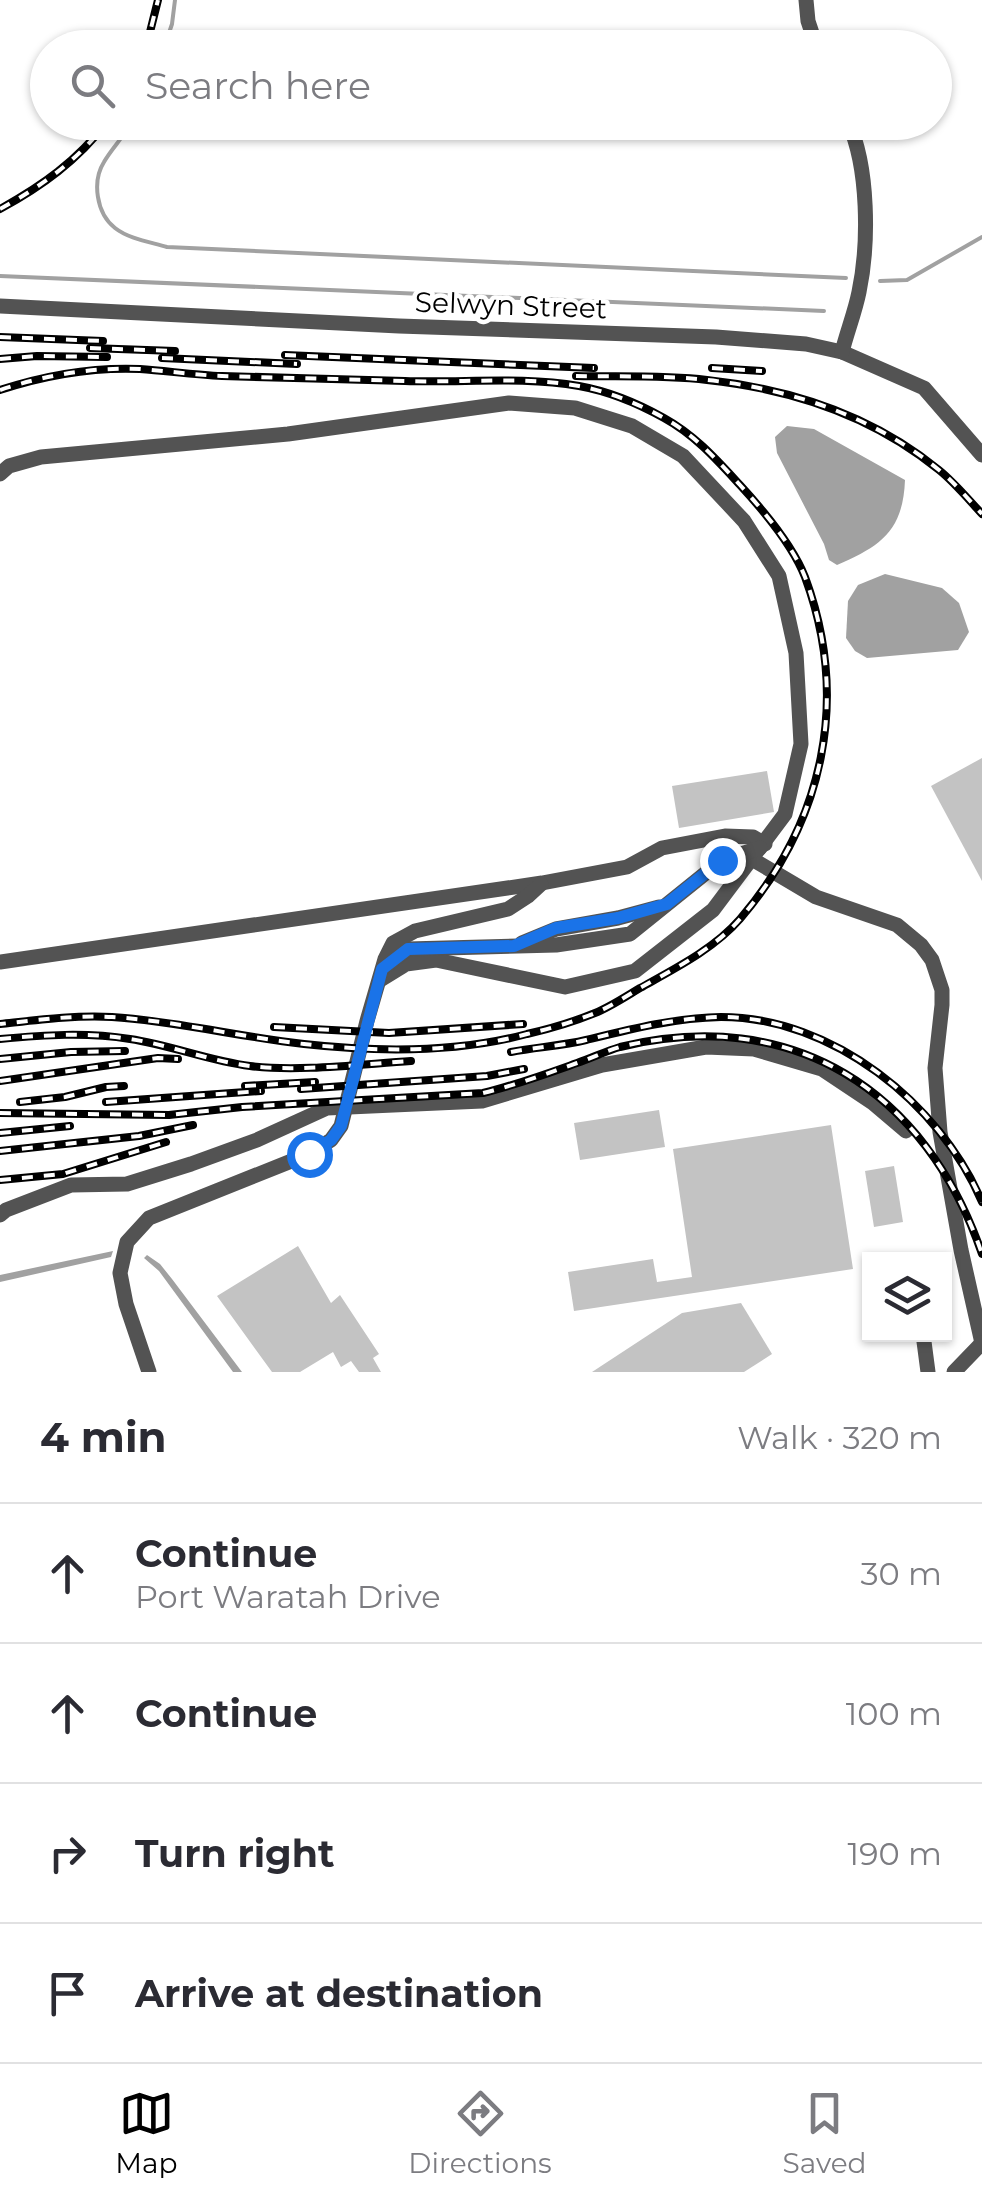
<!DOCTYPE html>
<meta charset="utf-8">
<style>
:root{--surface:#fff;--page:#f2f2f3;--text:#2b2b33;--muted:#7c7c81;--line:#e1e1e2;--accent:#000}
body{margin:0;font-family:Montserrat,sans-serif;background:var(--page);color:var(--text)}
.controls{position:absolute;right:30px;bottom:30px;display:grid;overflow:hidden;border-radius:0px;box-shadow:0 2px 8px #0004}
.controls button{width:90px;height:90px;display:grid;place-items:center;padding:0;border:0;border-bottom:2px solid var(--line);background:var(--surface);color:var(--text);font:50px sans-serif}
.stop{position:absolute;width:30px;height:30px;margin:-22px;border:8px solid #1a73e8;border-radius:50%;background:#fff}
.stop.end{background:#1a73e8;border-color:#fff;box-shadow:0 2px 10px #0008}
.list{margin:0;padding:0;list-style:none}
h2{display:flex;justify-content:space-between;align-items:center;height:130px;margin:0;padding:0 40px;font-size:42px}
h2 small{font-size:32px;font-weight:400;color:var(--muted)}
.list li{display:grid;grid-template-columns:65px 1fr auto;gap:30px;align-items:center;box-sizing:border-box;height:140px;padding:0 40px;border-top:2px solid var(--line)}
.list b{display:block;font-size:38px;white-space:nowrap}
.list p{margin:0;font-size:32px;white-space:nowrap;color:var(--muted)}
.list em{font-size:32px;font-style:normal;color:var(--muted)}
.icon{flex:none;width:55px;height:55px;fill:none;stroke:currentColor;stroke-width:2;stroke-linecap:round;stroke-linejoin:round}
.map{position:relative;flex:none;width:982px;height:1372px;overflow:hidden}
.search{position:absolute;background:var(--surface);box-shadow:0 2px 8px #0004;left:30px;right:30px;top:30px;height:110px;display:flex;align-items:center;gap:25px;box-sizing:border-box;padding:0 35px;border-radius:55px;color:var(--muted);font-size:38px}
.sheet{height:690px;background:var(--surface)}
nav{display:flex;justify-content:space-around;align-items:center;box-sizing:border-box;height:140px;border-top:2px solid var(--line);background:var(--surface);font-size:28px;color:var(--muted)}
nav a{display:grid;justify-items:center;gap:5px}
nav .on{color:var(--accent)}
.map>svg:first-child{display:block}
</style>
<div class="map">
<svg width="982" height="1372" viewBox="0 0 982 1372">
<rect width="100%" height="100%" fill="#fff"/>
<g fill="#a1a1a1">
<path d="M787 426 814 429 905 480C903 531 881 546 837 565L829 560 824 544 777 453 775 437Z"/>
<polygon points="885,574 942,588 959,603 969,632 958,650 867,658 855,651 846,638 848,601 858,585"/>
<polygon points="113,1251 111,1257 0,1282 0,1275"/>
<polygon points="147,1255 160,1264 172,1279 242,1372 233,1372 159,1271 144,1258"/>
</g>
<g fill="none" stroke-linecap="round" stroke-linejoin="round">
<g stroke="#a1a1a1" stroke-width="4">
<polyline points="164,48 172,24 175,0"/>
<path d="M131 122C124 137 112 148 104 162 92 181 96 213 115 228 129 239 150 242 167 247L846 278"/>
<polyline points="0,276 824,311"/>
<polyline points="880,281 907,280 982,237"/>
</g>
</g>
<g fill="#c3c3c3">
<polygon points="982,758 982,881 931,786"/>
<polygon points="767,771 774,812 679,828 672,786"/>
<polygon points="659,1110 665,1147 580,1160 574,1123"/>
<polygon points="831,1125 853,1269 574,1311 568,1272 653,1259 657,1282 692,1277 673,1149"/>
<polygon points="894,1166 903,1222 874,1227 865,1171"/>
<polygon points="298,1246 331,1303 340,1295 379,1354 373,1358 381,1372 359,1372 351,1361 341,1367 333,1352 300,1372 272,1372 217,1296"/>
<polygon points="741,1303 772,1354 744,1372 592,1372 682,1313"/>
</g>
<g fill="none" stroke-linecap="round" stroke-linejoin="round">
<g stroke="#535353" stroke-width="15">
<polyline points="806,0 808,21 817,48"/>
<polyline points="0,306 399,326 716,337 806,344 842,352 924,388 982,455"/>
<path d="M842 352C847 332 855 312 859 292 869 244 869 167 848 122"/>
<polyline points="0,474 9,466 41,457 288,434 509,403 575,408 632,426 683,456 744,521 779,576 796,653 801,744 785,814 713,910 635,971 565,987 436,960 406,964 380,980"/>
<polyline points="752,859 816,897 897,925 921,945 932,960 942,990 942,1005 935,1068 940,1132 961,1250 982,1343"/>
<polyline points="522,943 556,929 618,918 659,907"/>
<polyline points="0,962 542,883 627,867 662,848 725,836 753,837 765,844"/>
<polyline points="388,965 408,949 556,945 630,934 722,860 760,848"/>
<polyline points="0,1215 6,1210 71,1185 127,1184 191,1164 257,1140 327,1108 482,1101 602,1065 706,1047 754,1049 822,1069 873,1103 906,1131"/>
<polyline points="923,1334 928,1372"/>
<polyline points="149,1372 126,1304 120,1273 127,1242 149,1218 309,1154 331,1140 341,1126 367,1021 385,959 393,943 415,931 508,909 528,896 541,884"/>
<polyline points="954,1372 982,1343"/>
</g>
<g stroke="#000" stroke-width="8">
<g id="rail">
<polyline points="146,48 158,0"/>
<path d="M0 209C42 186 77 161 107 122"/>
<polyline points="0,337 103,341"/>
<polyline points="90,348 175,351"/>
<polyline points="285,355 594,368"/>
<polyline points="162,358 297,364"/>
<polyline points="0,359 37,356 107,357"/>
<polyline points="712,368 762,371"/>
<path d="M576 376C619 377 664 375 707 380 791 389 873 416 939 470 955 483 968 499 982 514"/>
<path d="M0 390C46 375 92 367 140 369 168 371 195 375 222 376 283 378 344 379 405 381 463 383 522 376 579 386 607 391 639 404 664 418 695 435 717 460 740 485 763 510 793 546 805 577 850 699 824 821 740 919 714 949 674 969 640 988 625 997 610 1007 595 1013 573 1022 549 1029 527 1034 456 1053 376 1052 304 1044 240 1037 176 1021 112 1017 74 1015 37 1020 0 1024"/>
<polyline points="274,1027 389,1033 523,1024"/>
<path d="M0 1039C44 1035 86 1032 130 1039 171 1045 209 1061 250 1066 298 1072 362 1064 411 1061"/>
<path d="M511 1052C536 1047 562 1046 586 1040 631 1029 674 1018 721 1017 832 1017 940 1103 982 1202"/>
<polyline points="0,1059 71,1052 125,1051"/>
<polyline points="0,1081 158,1058 178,1059"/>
<polyline points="245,1086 315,1082"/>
<polyline points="301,1089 487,1076 524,1069"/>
<polyline points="20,1102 65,1097 106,1087 124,1086"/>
<polyline points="106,1102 261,1091"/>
<path d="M0 1113 169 1115 242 1107 483 1093C516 1085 546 1074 577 1063 592 1058 606 1051 620 1047 792 1005 926 1090 982 1254"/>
<polyline points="0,1133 70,1126"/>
<polyline points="0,1151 139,1136 193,1125"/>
<polyline points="0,1180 63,1174 166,1142"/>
</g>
</g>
<use href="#rail" stroke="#fff" stroke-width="4" stroke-dasharray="11" stroke-linecap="butt"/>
</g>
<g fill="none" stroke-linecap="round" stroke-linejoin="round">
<polyline stroke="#1a73e8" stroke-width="12" points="309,1154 331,1140 341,1126 382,969 408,949 514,946 556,928 618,918 667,904 722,860"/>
</g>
<g text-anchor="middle" stroke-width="9" stroke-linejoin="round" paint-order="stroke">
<g font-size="28" fill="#000" stroke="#fff">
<text transform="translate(511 305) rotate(2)" y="10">Selwyn Street</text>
</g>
</g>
</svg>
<div class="controls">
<button><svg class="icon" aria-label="layers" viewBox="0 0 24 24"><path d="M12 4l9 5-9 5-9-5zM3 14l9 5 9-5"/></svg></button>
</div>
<div class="stop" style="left:309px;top:1154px"></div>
<div class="stop end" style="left:722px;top:860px"></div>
<div class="search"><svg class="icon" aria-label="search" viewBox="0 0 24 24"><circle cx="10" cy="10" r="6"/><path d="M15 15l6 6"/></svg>Search here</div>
</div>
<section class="sheet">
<h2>4 min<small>Walk · 320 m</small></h2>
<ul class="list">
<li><svg class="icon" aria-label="ahead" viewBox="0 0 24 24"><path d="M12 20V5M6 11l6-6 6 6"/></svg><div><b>Continue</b><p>Port Waratah Drive</p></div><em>30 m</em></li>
<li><svg class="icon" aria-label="ahead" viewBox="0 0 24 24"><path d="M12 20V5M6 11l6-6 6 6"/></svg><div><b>Continue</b></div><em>100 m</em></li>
<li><svg class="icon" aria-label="right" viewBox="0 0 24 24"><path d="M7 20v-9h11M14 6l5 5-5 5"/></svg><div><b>Turn right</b></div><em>190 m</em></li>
<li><svg class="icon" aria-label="arrive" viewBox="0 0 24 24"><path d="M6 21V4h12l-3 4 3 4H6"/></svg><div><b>Arrive at destination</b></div></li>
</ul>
</section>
<nav>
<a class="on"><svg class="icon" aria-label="map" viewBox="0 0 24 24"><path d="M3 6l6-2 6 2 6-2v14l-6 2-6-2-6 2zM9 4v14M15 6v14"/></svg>Map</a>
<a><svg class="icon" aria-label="directions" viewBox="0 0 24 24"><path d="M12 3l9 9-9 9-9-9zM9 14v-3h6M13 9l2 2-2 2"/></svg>Directions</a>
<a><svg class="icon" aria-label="saved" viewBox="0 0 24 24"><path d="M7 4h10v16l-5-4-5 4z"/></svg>Saved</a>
</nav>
